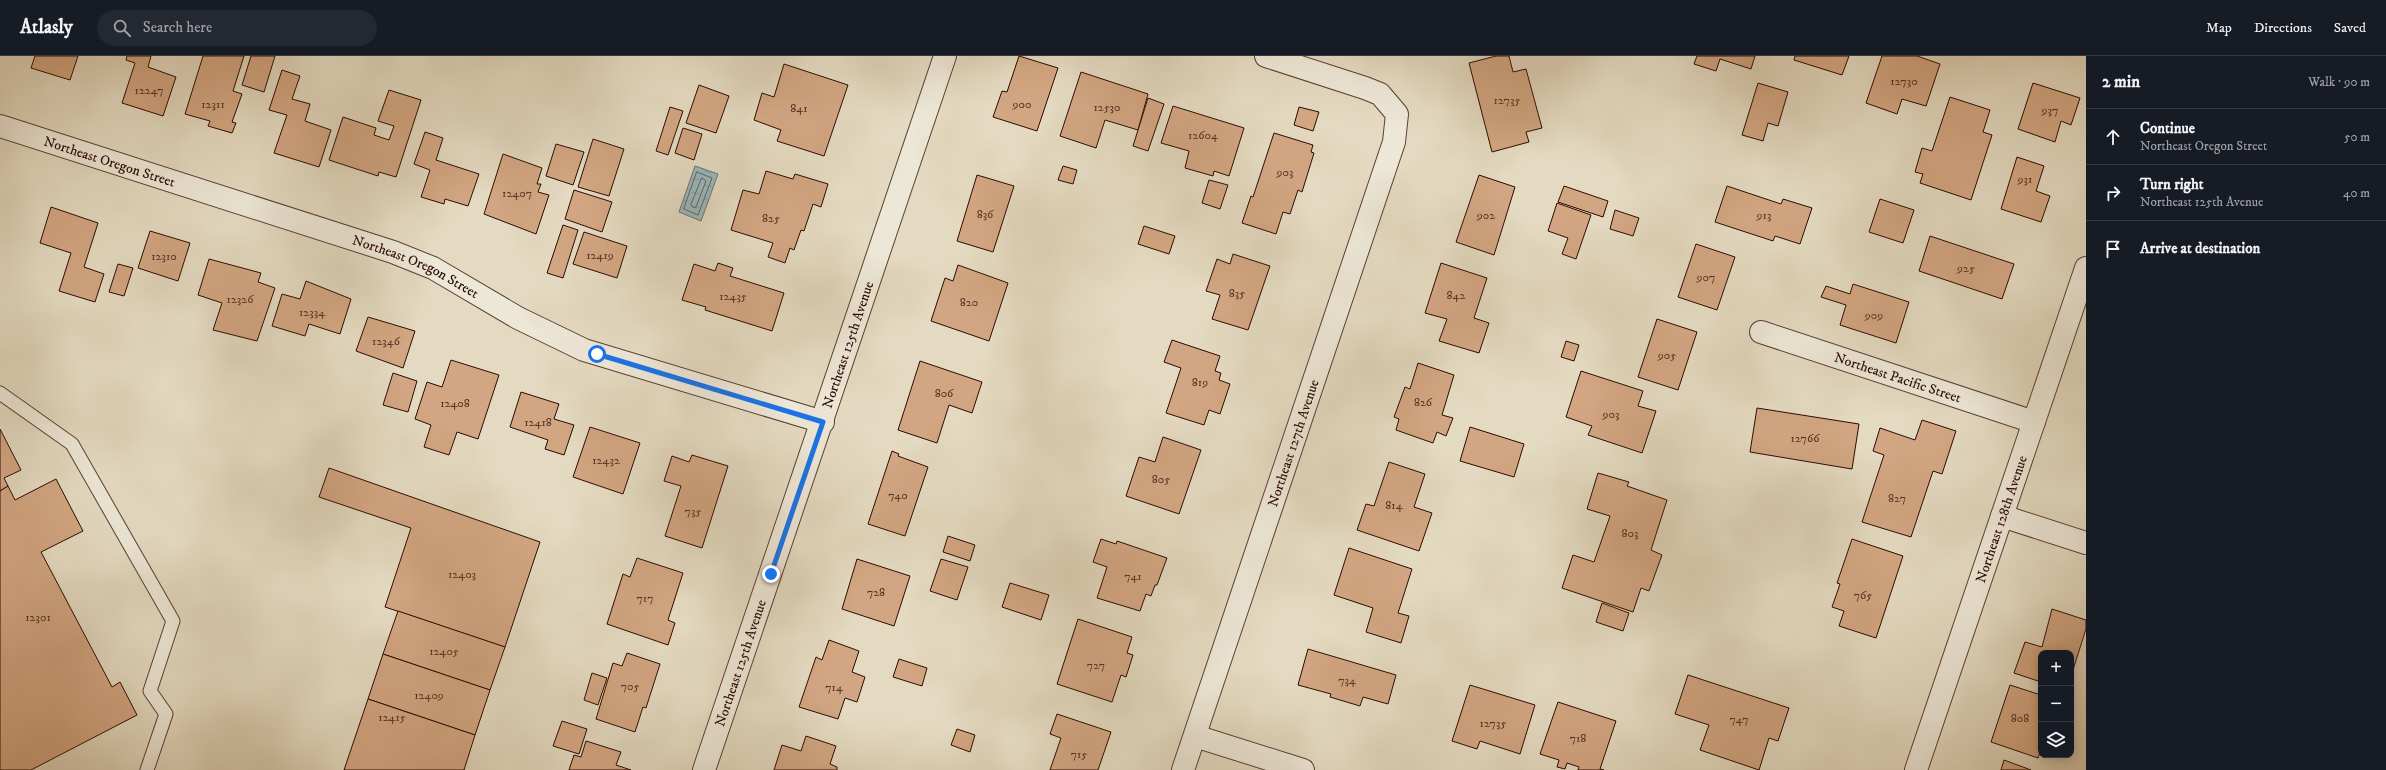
<!DOCTYPE html>
<meta charset="utf-8">
<style>
:root{--surface:#171b24;--page:#242831;--text:#f1f3f6;--muted:#9ea1a6;--line:#363941}
body{margin:0;font-family:"IM FELL DW Pica",serif;background:var(--page);color:var(--text)}
.controls{position:absolute;right:12px;bottom:12px;display:grid;overflow:hidden;border-radius:8px;box-shadow:0 2px 10px #0003}
.controls button{width:36px;height:36px;display:grid;place-items:center;padding:0;border:0;border-bottom:1px solid var(--line);background:var(--surface);color:var(--text);font:20px sans-serif}
.stop{position:absolute;width:12px;height:12px;margin:-9px;border:3px solid #1a73e8;border-radius:50%;background:#fff}
.stop.end{background:#1a73e8;border-color:#fff;box-shadow:0 1px 4px #0008}
.list{margin:0;padding:0;list-style:none}
h2{display:flex;justify-content:space-between;align-items:center;height:52px;margin:0;padding:0 16px;font-size:17px}
h2 small{font-size:13px;font-weight:400;color:var(--muted)}
.list li{display:grid;grid-template-columns:26px 1fr auto;gap:12px;align-items:center;box-sizing:border-box;height:56px;padding:0 16px;border-top:1px solid var(--line)}
.list b{display:block;font-size:15px;white-space:nowrap}
.list p{margin:0;font-size:13px;white-space:nowrap;color:var(--muted)}
.list em{font-size:13px;font-style:normal;color:var(--muted)}
.icon{flex:none;width:22px;height:22px;fill:none;stroke:currentColor;stroke-width:2;stroke-linecap:round;stroke-linejoin:round}
.map{position:relative;flex:none;width:2086px;height:714px;overflow:hidden}
header{display:flex;align-items:center;gap:24px;box-sizing:border-box;height:56px;padding:0 20px;background:var(--surface);border-bottom:1px solid var(--line)}
header strong{font-size:19px}
nav{display:flex;gap:22px;margin-inline-start:auto;font-size:14px}
.search{width:280px;height:36px;background:var(--page);display:flex;align-items:center;gap:10px;box-sizing:border-box;padding:0 14px;border-radius:22px;color:var(--muted);font-size:15px}
main{display:flex}
aside{flex:1;background:var(--surface)}
.map>svg:first-child{display:block}
</style>
<header>
<strong>Atlasly</strong>
<div class="search"><svg class="icon" aria-label="search" viewBox="0 0 24 24"><circle cx="10" cy="10" r="6"/><path d="M15 15l6 6"/></svg>Search here</div>
<nav><a>Map</a><a>Directions</a><a>Saved</a></nav>
</header>
<main>
<div class="map">
<svg width="2086" height="714" viewBox="0 0 2086 714">
<defs>
<pattern id="water-ripples" width="26" height="14" patternUnits="userSpaceOnUse"><rect width="26" height="14" fill="#99b8bc"/><path d="M2 4q2-2 4 0t4 0M15 11q2-2 4 0t4 0" fill="none" stroke="#849da0"/></pattern>
</defs>
<rect width="100%" height="100%" fill="#e4dac1"/>
<filter id="stains"><feTurbulence type="fractalNoise" baseFrequency=".005" numOctaves="4"/><feColorMatrix values="0 0 0 0 .2 0 0 0 0 .09 0 0 0 0 .02 0 0 0 .5 -.17"/></filter>
<radialGradient id="worn" r=".72"><stop offset=".6" stop-color="#630" stop-opacity="0"/><stop offset="1" stop-color="#630" stop-opacity=".3"/></radialGradient>
<polygon fill="url(#water-ripples)" stroke="#6d7371" points="695,110 718,118 701,165 679,156"/>
<g fill="none" stroke-linecap="round" stroke-linejoin="round">
<g stroke="#62625e" stroke-width="1">
<polygon points="697,116 712,122 698,159 684,153"/>
<polygon points="702,122 706,125 696,151 694,152 691,149"/>
</g>
</g>
<g fill="#d2a682" stroke="#2b0b01">
<polygon points="35,0 78,0 70,24 31,12"/>
<polygon points="127,0 151,0 148,11 176,21 163,60 122,47 135,7 126,4"/>
<polygon points="203,0 244,0 233,35 242,38 232,66 236,67 232,77 208,70 210,65 185,58"/>
<polygon points="251,0 275,0 264,36 242,29"/>
<polygon points="1019,0 1058,12 1037,75 993,61 1002,35 1007,36"/>
<polygon points="1496,0 1509,0 1513,16 1526,13 1542,72 1526,76 1529,86 1492,96 1469,7"/>
<polygon points="1697,0 1755,0 1751,13 1720,3 1716,15 1694,8"/>
<polygon points="1795,0 1849,0 1842,19 1794,4"/>
<polygon points="1882,0 1917,0 1940,8 1926,50 1902,43 1897,58 1866,47"/>
<polygon points="784,8 848,29 824,100 777,85 781,74 754,64 762,37 774,41"/>
<polygon points="282,14 300,20 292,43 310,48 305,65 331,74 319,111 274,97 287,59 269,54"/>
<polygon points="1081,16 1148,38 1138,74 1105,64 1096,92 1060,80"/>
<polygon points="1758,27 1788,36 1778,70 1768,67 1763,85 1742,79"/>
<polygon points="2033,27 2080,42 2071,69 2061,65 2055,86 2018,73"/>
<polygon points="699,29 729,40 716,77 686,67"/>
<polygon points="389,34 421,44 396,121 379,116 378,120 329,104 343,61 376,72 374,79 389,84 394,70 378,65"/>
<polygon points="1950,41 1990,54 1983,76 1992,79 1971,144 1920,127 1923,118 1915,116 1922,92 1932,95"/>
<polygon points="1148,42 1164,48 1148,95 1133,90"/>
<polygon points="1173,50 1244,72 1229,120 1214,115 1213,120 1185,112 1189,95 1161,87"/>
<polygon points="670,51 683,55 668,99 656,95"/>
<polygon points="1299,51 1319,56 1313,75 1294,69"/>
<polygon points="683,72 702,78 694,104 675,97"/>
<polygon points="425,76 443,82 436,104 479,118 468,150 445,143 444,148 421,141 430,114 414,108"/>
<polygon points="1274,77 1313,89 1311,96 1314,97 1302,136 1298,134 1290,158 1283,156 1276,178 1242,167 1251,140 1253,141"/>
<polygon points="593,83 624,93 609,140 578,131"/>
<polygon points="556,88 584,96 573,129 546,120"/>
<polygon points="503,98 542,112 537,128 541,128 538,136 549,139 536,178 484,158"/>
<polygon points="2017,101 2044,110 2036,135 2050,140 2041,166 2001,153"/>
<polygon points="1063,110 1077,114 1073,128 1058,124"/>
<polygon points="766,115 793,123 795,118 828,128 821,151 813,148 804,175 801,174 794,194 790,192 785,207 768,201 773,187 731,174 743,134 759,138"/>
<polygon points="977,119 1014,130 993,196 957,185"/>
<polygon points="1479,119 1515,131 1494,199 1456,186"/>
<polygon points="1209,124 1228,129 1220,153 1202,147"/>
<polygon points="1564,130 1608,145 1603,161 1558,146"/>
<polygon points="1727,130 1781,148 1783,143 1812,152 1800,188 1775,180 1773,185 1715,166"/>
<polygon points="574,134 612,146 602,176 565,163"/>
<polygon points="1880,143 1914,154 1903,187 1869,176"/>
<polygon points="1557,147 1591,159 1576,203 1562,198 1568,182 1548,175"/>
<polygon points="51,151 98,167 84,211 104,218 95,246 59,235 71,197 40,187"/>
<polygon points="1615,154 1639,162 1633,180 1610,173"/>
<polygon points="563,169 578,174 563,222 547,217"/>
<polygon points="1144,170 1175,180 1169,198 1138,188"/>
<polygon points="150,175 190,187 178,225 138,212"/>
<polygon points="584,176 627,190 617,222 573,208"/>
<polygon points="1930,180 2014,208 2002,243 1919,215"/>
<polygon points="1696,188 1735,201 1717,254 1678,241"/>
<polygon points="1233,198 1270,210 1248,274 1212,263 1220,239 1206,235 1217,203 1230,208"/>
<polygon points="209,203 261,217 258,226 275,232 257,285 213,274 222,247 198,239"/>
<polygon points="718,207 733,212 730,220 784,237 772,275 705,254 706,251 682,244 694,208 715,215"/>
<polygon points="1441,207 1487,222 1474,262 1489,267 1479,297 1439,285 1447,263 1425,257"/>
<polygon points="118,208 133,212 124,240 109,236"/>
<polygon points="958,209 1008,227 989,285 931,265 945,222 953,225"/>
<polygon points="306,225 351,243 340,278 309,268 305,280 272,270 282,238 300,243"/>
<polygon points="1853,228 1909,246 1896,287 1840,269 1846,249 1821,241 1826,230 1850,238"/>
<polygon points="368,261 415,275 403,312 356,295"/>
<polygon points="1657,263 1697,276 1678,334 1638,321"/>
<polygon points="1172,284 1220,300 1215,315 1221,317 1219,324 1230,328 1220,358 1209,354 1204,369 1166,357 1181,312 1164,306"/>
<polygon points="1566,285 1579,289 1574,305 1561,301"/>
<polygon points="451,304 499,319 478,383 457,376 449,399 424,391 431,369 415,363 427,326 442,331"/>
<polygon points="920,305 982,326 972,357 949,349 937,387 898,374"/>
<polygon points="1418,307 1454,319 1442,359 1453,362 1446,380 1437,376 1433,387 1396,374 1399,363 1394,361 1405,331 1410,333"/>
<polygon points="1581,315 1643,335 1638,350 1656,355 1642,397 1588,379 1592,370 1566,361"/>
<polygon points="393,317 417,325 408,356 383,349"/>
<polygon points="521,336 559,348 554,363 574,369 564,399 545,393 548,384 510,371"/>
<polygon points="1757,352 1859,368 1852,413 1750,396"/>
<polygon points="1922,364 1956,375 1942,418 1933,415 1911,481 1862,466 1884,399 1873,395 1880,372 1915,384"/>
<polygon points="590,371 640,387 623,438 573,421"/>
<polygon points="1470,371 1524,388 1514,421 1460,405"/>
<polygon points="0,373 21,414 4,422 8,430 0,435"/>
<polygon points="1163,381 1201,394 1179,458 1126,440 1139,401 1155,406"/>
<polygon points="892,395 899,398 898,400 928,411 905,480 868,468"/>
<polygon points="692,399 728,410 702,492 665,480 681,430 664,425 672,400 689,406"/>
<polygon points="1389,406 1425,418 1414,451 1432,457 1419,495 1357,474 1366,448 1374,450"/>
<polygon points="329,412 540,486 505,591 385,551 411,472 319,441"/>
<polygon points="1598,417 1629,426 1627,430 1667,444 1651,494 1662,499 1649,535 1641,532 1633,556 1562,532 1573,499 1594,506 1610,460 1587,453"/>
<polygon points="56,423 83,475 41,496 112,631 120,626 137,659 31,714 0,714 0,435 8,430 15,444"/>
<polygon points="948,480 975,489 970,505 943,496"/>
<polygon points="1101,483 1116,488 1117,485 1167,502 1157,529 1155,529 1151,540 1146,538 1140,555 1097,542 1107,511 1093,506"/>
<polygon points="1852,483 1903,500 1876,582 1839,570 1844,555 1832,551 1840,528 1837,527"/>
<polygon points="1349,492 1412,513 1398,557 1409,560 1401,587 1366,576 1373,552 1334,539"/>
<polygon points="637,502 683,517 668,564 675,567 668,589 607,568 623,518 630,521"/>
<polygon points="857,503 910,520 894,570 842,553"/>
<polygon points="941,503 968,511 957,544 930,535"/>
<polygon points="1010,527 1049,539 1041,564 1002,551"/>
<polygon points="1602,547 1629,557 1623,575 1596,566"/>
<polygon points="2052,553 2086,564 2086,573 2071,620 2071,597 2041,597 2041,626 2014,617 2025,586 2042,591"/>
<polygon points="398,555 505,591 490,634 383,598"/>
<polygon points="1078,563 1132,581 1127,597 1133,599 1126,621 1121,619 1112,646 1057,628"/>
<polygon points="829,584 859,595 852,616 865,621 857,646 845,642 838,663 799,651 816,601 822,604"/>
<polygon points="1308,593 1396,619 1388,648 1363,641 1360,650 1330,641 1331,638 1298,629"/>
<polygon points="627,597 660,608 646,652 643,651 635,676 596,663 613,607 622,610"/>
<polygon points="383,598 490,634 475,679 368,643"/>
<polygon points="899,603 927,612 922,630 893,621"/>
<polygon points="592,617 607,622 598,649 584,644"/>
<polygon points="1688,619 1789,652 1778,685 1769,682 1759,714 1700,694 1709,669 1675,658"/>
<polygon points="1470,629 1535,649 1520,698 1480,685 1477,693 1452,685"/>
<polygon points="2010,629 2041,639 2041,694 2038,702 1991,686"/>
<polygon points="368,643 475,679 464,714 344,714"/>
<polygon points="1558,646 1616,665 1600,713 1604,714 1578,714 1579,711 1567,707 1565,713 1557,711 1559,704 1540,698"/>
<polygon points="1057,658 1111,676 1098,714 1050,714 1061,682 1050,678"/>
<polygon points="562,665 587,673 579,698 553,690"/>
<polygon points="957,673 975,679 970,696 951,689"/>
<polygon points="806,680 836,690 830,708 837,711 837,714 774,714 782,689 801,695"/>
<polygon points="586,685 621,696 616,709 631,714 569,714 574,699 581,701"/>
<polygon points="2004,704 2031,714 2001,714"/>
</g>
<g fill="none" stroke-linecap="round" stroke-linejoin="round">
<g stroke="#593f31" stroke-width="15">
<polyline id="service" points="0,337 72,388 173,565 150,635 166,658 147,714"/>
</g>
<g stroke="#593f31" stroke-width="24">
<g id="minor">
<path id="s1" d="M0 70 393 196 433 212 518 262 584 294 823 366"/>
<path id="s2" d="M1761 276 2034 366"/>
<polyline points="2002,460 2086,487"/>
<polyline points="1195,680 1303,714"/>
<path id="s3" d="M704 714 945 0"/>
<path id="s4" d="M1183 714 1394 86 1397 58 1380 38 1365 32 1266 0"/>
<path id="s5" d="M1916 714 2086 212"/>
</g>
</g>
<use href="#service" stroke="#ede7d7" stroke-width="13"/>
<use href="#minor" stroke="#ede7d7" stroke-width="22"/>
</g>
<g fill="none" stroke-linecap="round" stroke-linejoin="round">
<polyline stroke="#1a73e8" stroke-width="5" points="597,298 823,366 771,518"/>
</g>
<g text-anchor="middle" stroke-width="4" stroke-linejoin="round" paint-order="stroke">
<g font-size="12" fill="#553221">
<text x="1904" y="29">12730</text>
<text x="149" y="38">12247</text>
<text x="1507" y="48">12735</text>
<text x="213" y="52">12311</text>
<text x="1022" y="52">900</text>
<text x="1107" y="55">12530</text>
<text x="799" y="56">841</text>
<text x="2050" y="58">937</text>
<text x="1203" y="83">12604</text>
<text x="1285" y="120">903</text>
<text x="2025" y="127">931</text>
<text x="517" y="141">12407</text>
<text x="985" y="162">836</text>
<text x="1486" y="163">902</text>
<text x="1764" y="163">913</text>
<text x="771" y="166">825</text>
<text x="600" y="203">12419</text>
<text x="164" y="204">12310</text>
<text x="1966" y="216">925</text>
<text x="1706" y="225">907</text>
<text x="1237" y="241">835</text>
<text x="1456" y="243">842</text>
<text x="733" y="244">12435</text>
<text x="240" y="247">12326</text>
<text x="969" y="250">820</text>
<text x="312" y="260">12334</text>
<text x="1874" y="263">909</text>
<text x="386" y="289">12346</text>
<text x="1667" y="303">905</text>
<text x="1200" y="330">819</text>
<text x="944" y="341">806</text>
<text x="1423" y="350">826</text>
<text x="455" y="351">12408</text>
<text x="1611" y="362">903</text>
<text x="538" y="370">12418</text>
<text x="1805" y="386">12766</text>
<text x="606" y="408">12432</text>
<text x="1161" y="427">805</text>
<text x="898" y="443">740</text>
<text x="1897" y="446">827</text>
<text x="1394" y="453">814</text>
<text x="693" y="459">735</text>
<text x="1630" y="481">803</text>
<text x="462" y="522">12403</text>
<text x="1133" y="524">741</text>
<text x="876" y="540">728</text>
<text x="1863" y="543">765</text>
<text x="645" y="546">717</text>
<text x="38" y="565">12301</text>
<text x="444" y="599">12405</text>
<text x="1096" y="613">727</text>
<text x="1347" y="628">734</text>
<text x="630" y="634">705</text>
<text x="834" y="635">714</text>
<text x="429" y="643">12409</text>
<text x="392" y="665">12415</text>
<text x="2020" y="666">808</text>
<text x="1739" y="667">747</text>
<text x="1493" y="671">12735</text>
<text x="1578" y="686">718</text>
<text x="1079" y="702">715</text>
</g>
<g font-size="14" fill="#2b0b01" stroke="#ede7d7">
<text dy="5" stroke="none"><textPath href="#s1" startOffset="115">Northeast Oregon Street</textPath></text>
<text dy="5" stroke="none"><textPath href="#s1" startOffset="439">Northeast Oregon Street</textPath></text>
<text dy="5" stroke="none"><textPath href="#s3" startOffset="449">Northeast 125th Avenue</textPath></text>
<text dy="5" stroke="none"><textPath href="#s2" startOffset="144">Northeast Pacific Street</textPath></text>
<text dy="5" stroke="none"><textPath href="#s4" startOffset="345">Northeast 127th Avenue</textPath></text>
<text dy="5" stroke="none"><textPath href="#s5" startOffset="265">Northeast 128th Avenue</textPath></text>
<text dy="5" stroke="none"><textPath href="#s3" startOffset="113">Northeast 125th Avenue</textPath></text>
</g>
</g>
<rect width="100%" height="100%" filter="url(#stains)"/>
<rect width="100%" height="100%" fill="url(#worn)"/>
</svg>
<div class="controls">
<button>+</button>
<button>−</button>
<button><svg class="icon" aria-label="layers" viewBox="0 0 24 24"><path d="M12 4l9 5-9 5-9-5zM3 14l9 5 9-5"/></svg></button>
</div>
<div class="stop" style="left:597px;top:298px"></div>
<div class="stop end" style="left:771px;top:518px"></div>
</div>
<aside>
<h2>2 min<small>Walk · 90 m</small></h2>
<ul class="list">
<li><svg class="icon" aria-label="ahead" viewBox="0 0 24 24"><path d="M12 20V5M6 11l6-6 6 6"/></svg><div><b>Continue</b><p>Northeast Oregon Street</p></div><em>50 m</em></li>
<li><svg class="icon" aria-label="right" viewBox="0 0 24 24"><path d="M7 20v-9h11M14 6l5 5-5 5"/></svg><div><b>Turn right</b><p>Northeast 125th Avenue</p></div><em>40 m</em></li>
<li><svg class="icon" aria-label="arrive" viewBox="0 0 24 24"><path d="M6 21V4h12l-3 4 3 4H6"/></svg><div><b>Arrive at destination</b></div></li>
</ul>
</aside>
</main>
